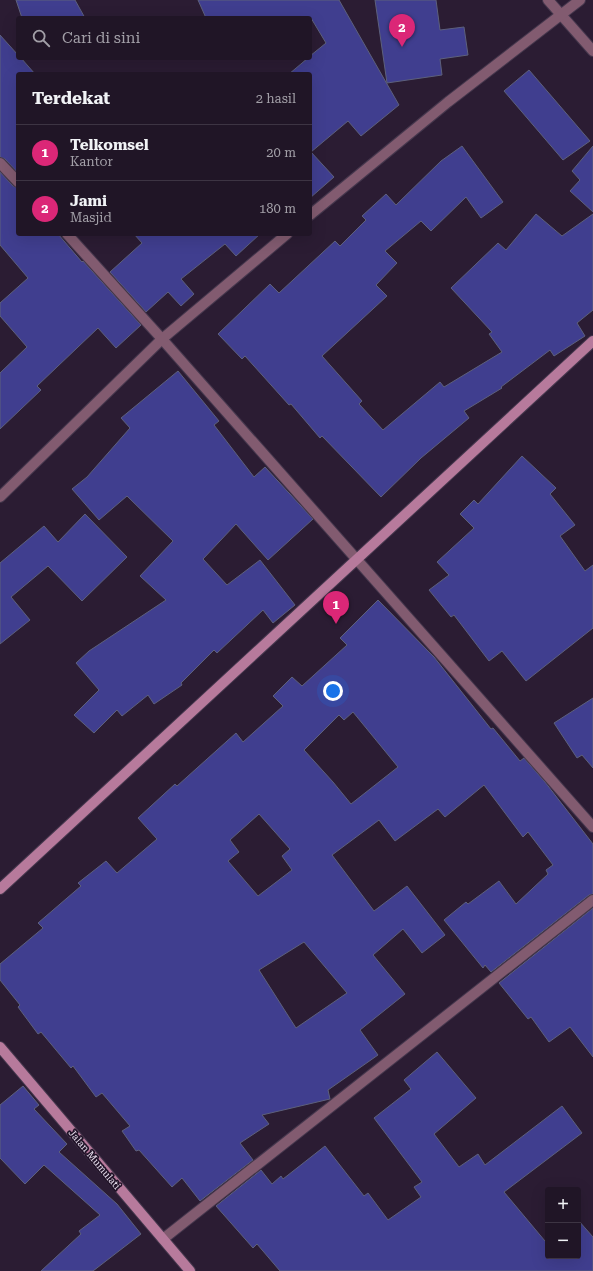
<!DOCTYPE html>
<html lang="id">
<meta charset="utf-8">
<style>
:root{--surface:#201526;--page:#2d2232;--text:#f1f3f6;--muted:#a29fa7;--line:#3d3443;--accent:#db2777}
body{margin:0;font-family:"Roboto Serif",serif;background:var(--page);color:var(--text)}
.controls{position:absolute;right:12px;bottom:12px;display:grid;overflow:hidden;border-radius:4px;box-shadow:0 4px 16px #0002}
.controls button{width:36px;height:36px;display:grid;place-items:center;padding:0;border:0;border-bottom:1px solid var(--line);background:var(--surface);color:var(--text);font:20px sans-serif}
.you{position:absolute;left:333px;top:691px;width:14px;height:14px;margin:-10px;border:3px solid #fff;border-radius:50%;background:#1a73e8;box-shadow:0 0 0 6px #1a73e833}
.badge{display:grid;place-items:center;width:26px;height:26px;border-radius:50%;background:var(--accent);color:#fff;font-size:13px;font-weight:700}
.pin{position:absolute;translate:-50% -33px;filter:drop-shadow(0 1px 2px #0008)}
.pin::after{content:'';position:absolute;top:21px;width:14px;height:12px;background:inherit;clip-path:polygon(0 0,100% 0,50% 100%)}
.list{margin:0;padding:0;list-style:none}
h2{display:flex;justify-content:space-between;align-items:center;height:52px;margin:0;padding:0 16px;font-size:17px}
h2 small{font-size:13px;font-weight:400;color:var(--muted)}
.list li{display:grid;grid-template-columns:26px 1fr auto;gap:12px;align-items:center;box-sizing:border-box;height:56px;padding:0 16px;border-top:1px solid var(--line)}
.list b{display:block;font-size:15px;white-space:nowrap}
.list p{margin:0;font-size:13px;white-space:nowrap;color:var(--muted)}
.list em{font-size:13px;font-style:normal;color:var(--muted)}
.icon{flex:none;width:22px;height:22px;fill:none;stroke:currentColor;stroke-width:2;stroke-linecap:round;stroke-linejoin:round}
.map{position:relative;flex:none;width:593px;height:1271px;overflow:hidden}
.search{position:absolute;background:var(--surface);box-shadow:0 4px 16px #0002;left:16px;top:16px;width:296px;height:44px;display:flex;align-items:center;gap:10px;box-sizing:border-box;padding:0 14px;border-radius:4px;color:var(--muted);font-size:15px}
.panel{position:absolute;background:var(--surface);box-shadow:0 4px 16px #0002;left:16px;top:72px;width:296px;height:164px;border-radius:4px}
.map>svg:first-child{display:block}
</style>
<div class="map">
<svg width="593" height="1271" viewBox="0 0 593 1271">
<rect width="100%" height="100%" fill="#2b1c33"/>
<g fill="#403e8f" stroke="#5d607c" fill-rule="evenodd">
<polygon points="16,0 75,0 85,18 22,18"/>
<polygon points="198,0 339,0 399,105 361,136 348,121 311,152 334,177 310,198 310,74 289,74 308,58 310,58 310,56 326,43 311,18 206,18"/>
<polygon points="375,0 436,0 440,30 464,27 468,55 440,59 442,75 387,83"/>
<polygon points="0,35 18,55 18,58 21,58 35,74 18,74 18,173 5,159 0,157"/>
<polygon points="529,70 590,141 563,160 504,91"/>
<polygon points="462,146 503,202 481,218 466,197 431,231 421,221 385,251 397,263 376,285 387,296 322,356 362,401 359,404 383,430 440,382 444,387 502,352 489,334 492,332 451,288 498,243 506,250 536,214 562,236 593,214 593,310 577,323 585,336 554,356 550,350 501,387 502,388 464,411 469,418 421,458 381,497 322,436 320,438 291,404 289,405 245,356 242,359 218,334 270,284 279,293 335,241 340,246 366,220 362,216 386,194 396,205 441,161"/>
<polygon points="593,146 593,212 570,191 580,180 572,171"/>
<polygon points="0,172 13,186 18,188 18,234 58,234 82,262 83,261 141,325 116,348 98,328 37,386 41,390 0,429 0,373 27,347 0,316 0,303 28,278 0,245"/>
<polygon points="134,234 260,234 236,256 225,244 181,279 194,294 181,306 168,292 146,312 110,272 142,243"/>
<polygon points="178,371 219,421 214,425 254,477 265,467 313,519 268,560 236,524 203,559 227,585 260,560 295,605 273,623 263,610 217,653 214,650 181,683 182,685 154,704 148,695 122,716 117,710 94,733 74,715 99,690 76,663 89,651 166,600 140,576 173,541 127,496 99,520 72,489 87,477 130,428 121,418"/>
<polygon points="522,456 556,488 550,494 575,525 560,536 585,571 593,565 593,628 526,681 502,651 489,661 454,615 451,617 429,590 449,575 437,562 474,528 460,514 474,500 478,504"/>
<polygon points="85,514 127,557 82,601 48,566 11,597 30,620 0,644 0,563 44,526 58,542"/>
<path d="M378 600 434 657 491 729 493 728 520 761 524 758 545 782 593 844V894L589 895 491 972 485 965 483 968 444 920 466 902 468 904 499 881 516 904 548 874 546 870 553 865 528 832 523 837 484 785 445 817 438 809 395 841 379 820 332 855 374 911 407 886 445 935 422 953 403 929 373 955 405 994 360 1030 378 1055 328 1090 330 1099 262 1115 269 1124 240 1143 253 1160 200 1201 182 1178 172 1187 139 1150 136 1151 122 1131 130 1126 102 1093 96 1097 73 1066 71 1068 41 1032 38 1034 18 1007 20 1005 0 980V964L43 928 38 923 81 886 78 883 106 861 117 873 157 839 138 818 175 784 177 786 236 733 243 742 283 706 273 696 292 677 302 686 347 645 340 638ZM353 712 398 767 351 804 333 782 304 750 339 715 344 720ZM259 814 290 849 282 856 292 870 258 896 228 861 239 852 230 840ZM304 942 347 993 296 1028 259 970Z"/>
<polygon points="593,698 593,768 582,755 577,758 554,723"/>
<polygon points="593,908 593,1057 570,1027 549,1042 531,1017 528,1019 499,983"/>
<polygon points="437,1052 476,1098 434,1134 459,1167 478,1154 485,1165 562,1106 582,1133 504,1192 545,1241 548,1238 548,1256 578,1256 578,1220 593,1237 593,1271 280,1271 257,1244 253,1248 216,1206 261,1170 272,1184 281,1176 283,1179 325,1146 364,1196 368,1193 388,1220 421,1197 414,1187 422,1182 374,1118 411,1089 404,1080"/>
<polygon points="23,1086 39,1105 34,1109 67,1144 59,1152 117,1204 141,1234 93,1271 41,1271 81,1234 79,1231 100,1215 44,1165 25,1184 0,1158 0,1105"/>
</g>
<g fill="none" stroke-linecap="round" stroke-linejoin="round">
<g stroke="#45374d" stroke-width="12">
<g id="street">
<polyline points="548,0 593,51"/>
<polyline points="0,163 18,182"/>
<polyline points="310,215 448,102 580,0"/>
<polyline points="67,234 162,339 593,827"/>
<polyline points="0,497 162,339 287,234"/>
<polyline points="163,1239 593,900"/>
</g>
</g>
<g stroke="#45374d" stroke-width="12">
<g id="secondary">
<polyline points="0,889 593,341"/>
<polyline points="0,1047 190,1271"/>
</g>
</g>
<use href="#street" stroke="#825b70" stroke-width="10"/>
<use href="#secondary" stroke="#b77a9c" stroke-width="10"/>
</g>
<g text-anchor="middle" stroke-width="3.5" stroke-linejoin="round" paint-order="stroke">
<g font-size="10" fill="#e5dceb" stroke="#211328">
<text transform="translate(95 1159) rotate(50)" y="4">Jalan Mumulati</text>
</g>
</g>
</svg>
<div class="controls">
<button>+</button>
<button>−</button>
</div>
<div class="you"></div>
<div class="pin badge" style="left:336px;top:624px">1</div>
<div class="pin badge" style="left:402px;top:47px">2</div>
<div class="search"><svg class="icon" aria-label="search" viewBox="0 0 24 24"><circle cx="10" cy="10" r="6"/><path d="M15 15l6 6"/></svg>Cari di sini</div>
<section class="panel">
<h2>Terdekat<small>2 hasil</small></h2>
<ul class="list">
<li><span class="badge">1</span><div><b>Telkomsel</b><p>Kantor</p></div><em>20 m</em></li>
<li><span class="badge">2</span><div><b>Jami</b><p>Masjid</p></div><em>180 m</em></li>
</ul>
</section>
</div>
